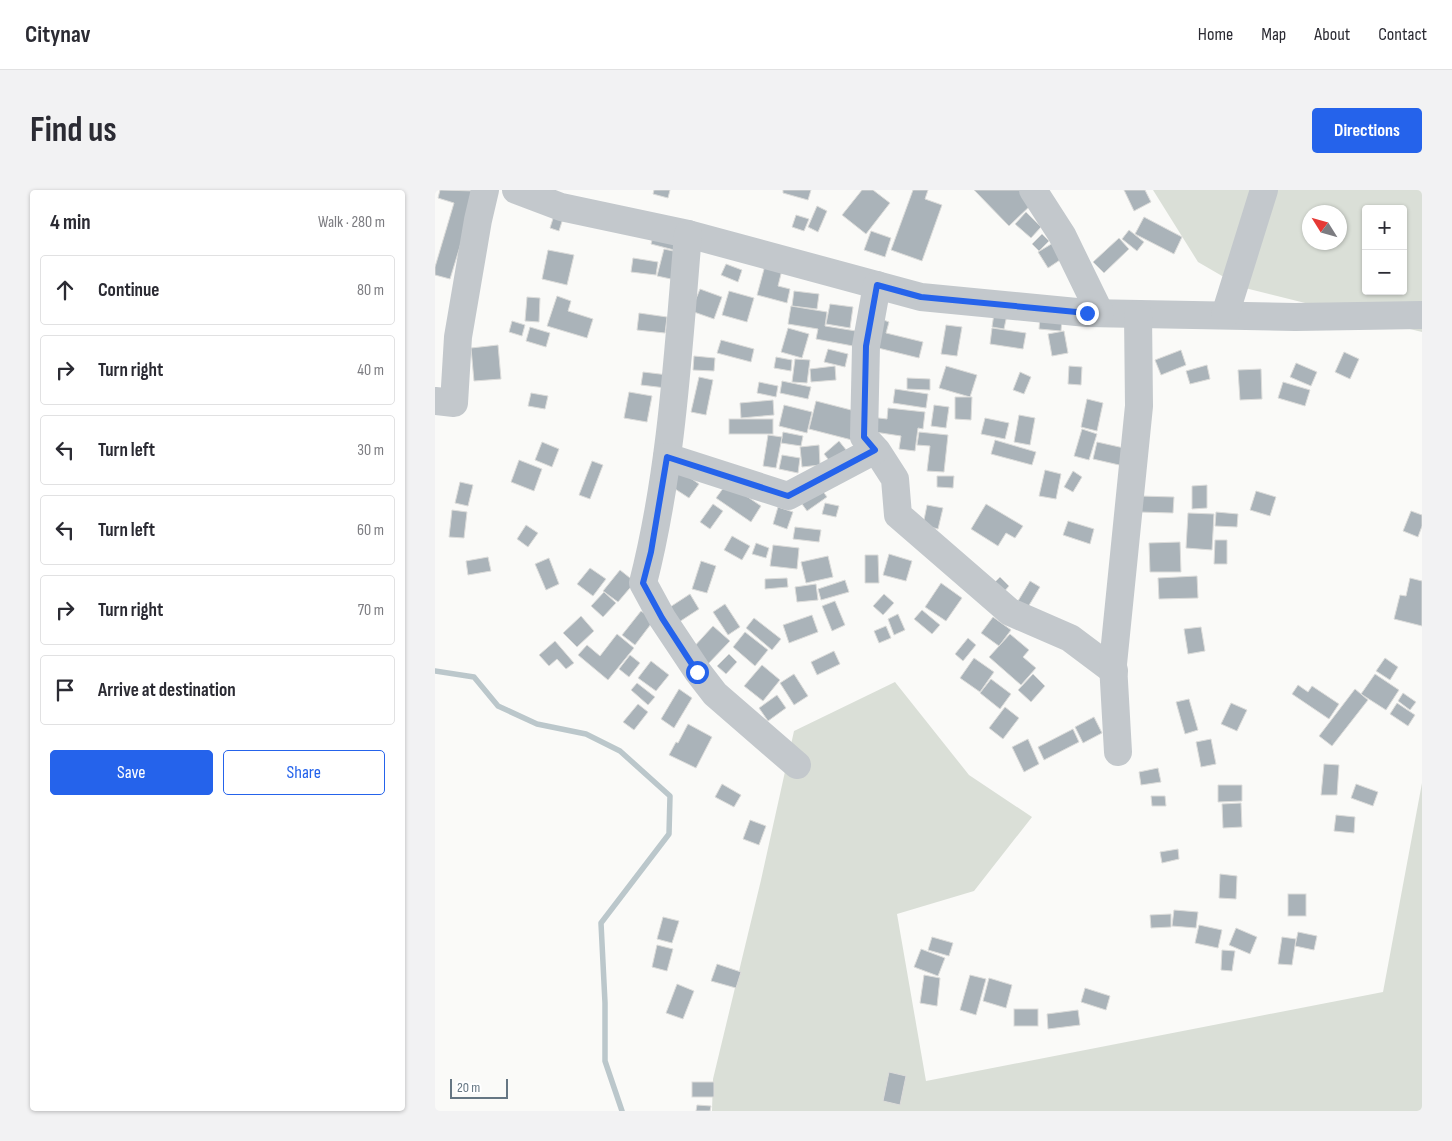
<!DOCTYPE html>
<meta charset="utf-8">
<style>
:root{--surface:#fff;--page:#f2f2f3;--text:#2b2b33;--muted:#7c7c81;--line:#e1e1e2;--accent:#2563eb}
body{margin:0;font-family:"Sofia Sans Condensed",sans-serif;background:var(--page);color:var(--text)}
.controls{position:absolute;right:15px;top:15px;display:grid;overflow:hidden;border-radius:5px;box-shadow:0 1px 4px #0004}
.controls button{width:45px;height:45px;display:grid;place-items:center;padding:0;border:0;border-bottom:1px solid var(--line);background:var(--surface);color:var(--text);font:25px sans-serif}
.compass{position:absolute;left:867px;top:15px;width:45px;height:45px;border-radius:50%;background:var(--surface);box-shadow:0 1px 4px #0004;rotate:307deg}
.scale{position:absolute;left:15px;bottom:12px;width:58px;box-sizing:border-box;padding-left:5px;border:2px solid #657683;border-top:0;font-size:14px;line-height:18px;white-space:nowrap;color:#657683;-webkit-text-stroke:4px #fff;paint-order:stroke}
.stop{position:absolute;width:15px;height:15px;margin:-11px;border:4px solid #2563eb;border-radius:50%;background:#fff}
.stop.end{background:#2563eb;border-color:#fff;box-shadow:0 1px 5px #0008}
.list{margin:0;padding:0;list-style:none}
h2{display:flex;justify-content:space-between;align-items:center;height:65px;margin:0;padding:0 20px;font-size:21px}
h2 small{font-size:16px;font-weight:400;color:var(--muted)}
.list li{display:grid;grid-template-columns:32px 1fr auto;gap:15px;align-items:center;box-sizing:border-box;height:70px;margin:0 10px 10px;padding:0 10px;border:1px solid var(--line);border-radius:5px}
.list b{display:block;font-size:19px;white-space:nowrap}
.list em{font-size:16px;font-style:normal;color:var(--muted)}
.actions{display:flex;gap:10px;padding:15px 20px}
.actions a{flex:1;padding:11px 0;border:1px solid var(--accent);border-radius:5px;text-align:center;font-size:18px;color:var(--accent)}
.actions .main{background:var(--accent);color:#fff}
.icon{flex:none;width:28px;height:28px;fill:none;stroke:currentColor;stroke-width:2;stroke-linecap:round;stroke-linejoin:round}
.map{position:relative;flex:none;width:987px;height:921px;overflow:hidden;border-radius:5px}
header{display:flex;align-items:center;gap:30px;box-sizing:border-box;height:70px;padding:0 25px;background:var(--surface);border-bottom:1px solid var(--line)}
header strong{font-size:24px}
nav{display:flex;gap:28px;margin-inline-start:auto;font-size:18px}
.intro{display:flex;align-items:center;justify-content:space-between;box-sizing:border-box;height:120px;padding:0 30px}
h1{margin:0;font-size:35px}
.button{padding:12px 22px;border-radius:5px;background:var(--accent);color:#fff;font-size:18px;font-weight:700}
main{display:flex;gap:30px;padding:0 30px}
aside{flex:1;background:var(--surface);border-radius:5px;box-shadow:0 1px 4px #0004}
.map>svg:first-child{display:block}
</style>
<header>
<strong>Citynav</strong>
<nav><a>Home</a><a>Map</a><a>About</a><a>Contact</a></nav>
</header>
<div class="intro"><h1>Find us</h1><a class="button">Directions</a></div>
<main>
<aside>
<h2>4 min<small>Walk · 280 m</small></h2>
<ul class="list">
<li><svg class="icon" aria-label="ahead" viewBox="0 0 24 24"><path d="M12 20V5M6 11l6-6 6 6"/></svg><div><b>Continue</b></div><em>80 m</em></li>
<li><svg class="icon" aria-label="right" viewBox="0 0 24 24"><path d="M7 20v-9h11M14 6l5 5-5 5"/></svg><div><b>Turn right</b></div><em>40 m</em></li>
<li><svg class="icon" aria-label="left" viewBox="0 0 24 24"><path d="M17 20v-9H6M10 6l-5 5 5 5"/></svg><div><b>Turn left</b></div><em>30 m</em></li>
<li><svg class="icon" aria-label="left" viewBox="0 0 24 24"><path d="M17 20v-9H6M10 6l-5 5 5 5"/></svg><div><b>Turn left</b></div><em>60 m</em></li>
<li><svg class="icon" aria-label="right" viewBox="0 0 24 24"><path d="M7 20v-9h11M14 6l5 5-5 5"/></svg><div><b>Turn right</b></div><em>70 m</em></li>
<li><svg class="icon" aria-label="arrive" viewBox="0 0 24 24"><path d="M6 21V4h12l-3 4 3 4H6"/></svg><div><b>Arrive at destination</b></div></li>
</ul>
<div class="actions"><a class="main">Save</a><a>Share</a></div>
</aside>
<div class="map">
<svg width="987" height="921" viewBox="0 0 987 921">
<rect width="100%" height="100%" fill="#fafaf8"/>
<g fill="#dadfd7" fill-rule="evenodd">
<path d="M718 0H987V142L806 97 763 72ZM931 19H968V101H931ZM874 22H904V52H874Z"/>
<polygon points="460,492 534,585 597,627 539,701 462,724 491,891 948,802 987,593 987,921 277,921 278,889 326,690 359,541"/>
</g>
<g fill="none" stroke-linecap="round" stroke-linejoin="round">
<polyline stroke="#bbc7cb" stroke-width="5.5" points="0,481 39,487 63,516 102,534 151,544 185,561 235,606 234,644 166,733 170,813 170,871 187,921"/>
</g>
<g fill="#aab3b9" stroke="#dcdcda">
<polygon points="5,0 42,1 15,89 0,85 0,77 19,13 3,8"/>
<polygon points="219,0 235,0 233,8 218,4"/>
<polygon points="348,0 376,0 373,10 348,3"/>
<polygon points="427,0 438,0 455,13 431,44 407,25"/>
<polygon points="478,0 493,0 490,9 507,15 487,71 456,60"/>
<polygon points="539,0 584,0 597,14 574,36"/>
<polygon points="689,0 710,0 716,12 699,21"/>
<polygon points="382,16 392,21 383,42 373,37"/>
<polygon points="121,19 130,22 124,41 115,38"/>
<polygon points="591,22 606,37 596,48 580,34"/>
<polygon points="361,25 374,29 369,41 357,37"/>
<polygon points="709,27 747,47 739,64 700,44"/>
<polygon points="220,39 246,46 243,61 216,54"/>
<polygon points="694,40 709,52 702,61 687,49"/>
<polygon points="436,41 456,48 450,67 429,60"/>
<polygon points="607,44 614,51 604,61 597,54"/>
<polygon points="684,48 694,59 669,83 658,72"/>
<polygon points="618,53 628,68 613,78 603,62"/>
<polygon points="229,59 243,62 236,89 222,86"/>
<polygon points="113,60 139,65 132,95 107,89"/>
<polygon points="198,68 223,72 221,85 196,82"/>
<polygon points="332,68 349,72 343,96 355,99 352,113 322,105"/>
<polygon points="291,74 307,80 303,92 286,85"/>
<polygon points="265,99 287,107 279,129 256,121"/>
<polygon points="294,101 319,108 312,132 287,125"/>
<polygon points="359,101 384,104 382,119 357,116"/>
<polygon points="122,106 136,111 133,121 158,129 152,148 112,136"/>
<polygon points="92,107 105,108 104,132 90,131"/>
<polygon points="395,114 418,117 415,138 391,134"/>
<polygon points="356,116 392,122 390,136 421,141 418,156 381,149 383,139 353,134"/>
<polygon points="560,117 573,120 569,139 557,137"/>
<polygon points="204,123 232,127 230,143 202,140"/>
<polygon points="605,127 627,128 626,141 604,139"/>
<polygon points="446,129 454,132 451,143 488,152 484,168 439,157"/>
<polygon points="77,131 90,135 87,146 74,142"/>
<polygon points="511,135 527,137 522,166 506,164"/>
<polygon points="95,137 115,143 111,157 91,151"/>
<polygon points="353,138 374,144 367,168 346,162"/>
<polygon points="557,138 591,143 588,159 555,154"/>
<polygon points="629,141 633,163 617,166 613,144"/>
<polygon points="286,150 319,159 316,172 282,163"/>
<polygon points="63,155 66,189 39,191 36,158"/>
<polygon points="393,159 413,164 410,177 389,172"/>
<polygon points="746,160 751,175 726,185 720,170"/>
<polygon points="909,162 924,169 915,189 900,182"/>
<polygon points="259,166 280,168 279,181 258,180"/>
<polygon points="341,167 357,170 356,181 339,178"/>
<polygon points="360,169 375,170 372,193 357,192"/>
<polygon points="861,173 882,182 876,196 855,187"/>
<polygon points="772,175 775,189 755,194 751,181"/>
<polygon points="400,176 401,190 376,192 375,179"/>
<polygon points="511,176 542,185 535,207 504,198"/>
<polygon points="634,176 647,177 646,195 633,194"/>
<polygon points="826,179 827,209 805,210 803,180"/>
<polygon points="208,182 233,185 231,198 206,195"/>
<polygon points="585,182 596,187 589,204 578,200"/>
<polygon points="264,187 278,190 271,225 256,222"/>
<polygon points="472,188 495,189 495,200 472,199"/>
<polygon points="347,191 376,197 373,209 345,203"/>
<polygon points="324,192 343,196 341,207 322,203"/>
<polygon points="848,192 875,200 870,216 843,208"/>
<polygon points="460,199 493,204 491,218 458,213"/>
<polygon points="194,202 217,206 212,232 189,228"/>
<polygon points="96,203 113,206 110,219 93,216"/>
<polygon points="520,207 537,207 536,230 520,229"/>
<polygon points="652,209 668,213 662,241 646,237"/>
<polygon points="338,210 339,225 306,228 305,213"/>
<polygon points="381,211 424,222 417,250 374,239"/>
<polygon points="349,215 377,222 372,243 344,236"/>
<polygon points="499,215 514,217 511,238 496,236"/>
<polygon points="453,218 490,222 488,239 483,238 480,261 464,259 466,246 433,241 435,227 452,229"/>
<polygon points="584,225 600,228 595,255 579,252"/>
<polygon points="550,228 574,233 570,249 546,244"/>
<rect x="294" y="229" width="44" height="15"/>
<polygon points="647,239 662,244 654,270 639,266"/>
<polygon points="348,242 368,246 366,256 346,253"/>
<polygon points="484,242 513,245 509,282 492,281 495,256 482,255"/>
<polygon points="333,245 347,247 341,278 328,276"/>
<polygon points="560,250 601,262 597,275 556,264"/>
<polygon points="404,251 412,261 397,274 389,264"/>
<polygon points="107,252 124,259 117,277 100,270"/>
<polygon points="662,252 698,260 693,277 658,269"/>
<polygon points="384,255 385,275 367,277 365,257"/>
<polygon points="347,265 365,268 363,283 344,279"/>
<polygon points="84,270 107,279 99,301 76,292"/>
<polygon points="157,271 168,275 155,309 144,305"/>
<polygon points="244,280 264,294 254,308 234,295"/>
<polygon points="610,280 626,284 621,309 604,306"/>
<polygon points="638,281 647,287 638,302 629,297"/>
<polygon points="502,286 519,286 518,298 502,297"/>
<polygon points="25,292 38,295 33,316 20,313"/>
<polygon points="292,293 326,316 316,332 281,308"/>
<polygon points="382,293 392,307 372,321 362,307"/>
<polygon points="772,295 772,318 757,319 757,296"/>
<polygon points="821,301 841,307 835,326 815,320"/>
<polygon points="705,306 739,307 738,323 704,322"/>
<polygon points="390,313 404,316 401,327 387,324"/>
<polygon points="278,314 288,321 275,339 265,332"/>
<polygon points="551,314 588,336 580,348 571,343 563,356 536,339"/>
<polygon points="492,315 508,318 503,339 488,335"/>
<polygon points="343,317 358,322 352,339 338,334"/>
<polygon points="17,320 32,322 29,348 14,347"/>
<polygon points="976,321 987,325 987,336 983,347 968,341"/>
<polygon points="781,322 803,324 802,337 780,336"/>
<polygon points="753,323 779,324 777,360 751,358"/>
<polygon points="633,331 659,339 655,354 628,345"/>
<polygon points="91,335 103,343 93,357 82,349"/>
<polygon points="360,337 386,340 384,352 358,349"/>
<polygon points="297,346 315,356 307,370 289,360"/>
<polygon points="780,350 792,350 792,374 779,374"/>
<polygon points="745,352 746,382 715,382 714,353"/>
<polygon points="321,353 334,358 331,368 317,364"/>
<polygon points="338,355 364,358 362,379 335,376"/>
<polygon points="454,364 477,371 471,391 448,385"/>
<polygon points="430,365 443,365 444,393 430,393"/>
<polygon points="393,366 398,387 371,393 366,372"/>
<polygon points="53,367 56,381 33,385 31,371"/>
<polygon points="114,368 124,394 111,400 100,374"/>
<polygon points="266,371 281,376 272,403 257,399"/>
<polygon points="155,378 171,389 158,406 142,394"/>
<polygon points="185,380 200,392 183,412 168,401"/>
<polygon points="762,386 763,408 724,409 723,388"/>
<polygon points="565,387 574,396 567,404 557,395"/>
<polygon points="352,388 353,397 330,399 330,389"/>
<polygon points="975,388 987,391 987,436 959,429 965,405 971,406"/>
<polygon points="410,390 414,402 386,410 383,399"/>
<polygon points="595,391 605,397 593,417 583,411"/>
<polygon points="506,393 527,408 511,431 490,417"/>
<polygon points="381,394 383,410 362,412 360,397"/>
<polygon points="169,402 181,413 168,427 156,416"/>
<polygon points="255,404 264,419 241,434 232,419"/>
<polygon points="449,404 459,413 448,425 438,416"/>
<polygon points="400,411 410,435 397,441 387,416"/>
<polygon points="290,414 305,437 293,445 278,422"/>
<polygon points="487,420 505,435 497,444 479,429"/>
<polygon points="206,421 219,430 200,455 187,445"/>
<polygon points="463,424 470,440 459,445 453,429"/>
<polygon points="377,425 383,442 354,453 348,435"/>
<polygon points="146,426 159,441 142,457 128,443"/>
<polygon points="558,427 576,440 564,456 546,443"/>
<polygon points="319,428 346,449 337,460 311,438"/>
<polygon points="278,436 295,451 272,475 256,460"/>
<polygon points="451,436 456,448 444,453 439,441"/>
<polygon points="766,437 770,461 753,464 749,439"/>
<polygon points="310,442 333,460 320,476 298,457"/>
<polygon points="182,444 199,458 173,490 143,465 152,455 165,466"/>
<polygon points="575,444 594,460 588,467 601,478 586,495 554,467"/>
<polygon points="533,448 541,455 528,471 520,464"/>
<polygon points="120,451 139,473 131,479 122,469 114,476 104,465"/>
<polygon points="399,461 405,474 382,485 376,472"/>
<polygon points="294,464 302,472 291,484 282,476"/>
<polygon points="195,465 205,473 194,487 184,479"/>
<polygon points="539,468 559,482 545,502 525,488"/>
<polygon points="950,468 963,477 955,490 941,481"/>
<polygon points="216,471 234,485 221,501 203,488"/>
<polygon points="327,475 345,490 328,511 309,496"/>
<polygon points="359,484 373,506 359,515 345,493"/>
<polygon points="598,484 610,496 596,512 583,500"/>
<polygon points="940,484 964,500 951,520 926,504"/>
<polygon points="556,489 576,504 565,519 545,503"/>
<polygon points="202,493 220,507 213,515 196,500"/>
<polygon points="863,495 873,502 877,496 904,514 894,529 857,504"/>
<polygon points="244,499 257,508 239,538 226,529"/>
<polygon points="920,499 933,510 897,556 884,546"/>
<polygon points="968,503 981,512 975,520 963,511"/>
<polygon points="342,505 351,518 333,531 324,518"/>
<polygon points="754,509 763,540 750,544 741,512"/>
<polygon points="796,513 812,520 802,541 786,534"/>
<polygon points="962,513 980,525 973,536 955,524"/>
<polygon points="203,514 213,522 199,540 188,532"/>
<polygon points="570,517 584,528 568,549 554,538"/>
<polygon points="659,527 667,543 648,553 640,537"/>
<polygon points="253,534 277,547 261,578 234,565 241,552 243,553"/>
<polygon points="638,539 644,552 609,570 603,557"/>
<polygon points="593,549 604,574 589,582 577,557"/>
<polygon points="776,549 781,574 766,577 761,552"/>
<polygon points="889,574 904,575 902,605 886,605"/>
<polygon points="723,578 726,592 706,595 704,582"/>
<polygon points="287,594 306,605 299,617 280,607"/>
<polygon points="921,594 943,602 938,616 916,608"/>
<polygon points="783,595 807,595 807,611 783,612"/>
<polygon points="716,606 730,606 731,616 717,616"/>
<polygon points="806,613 807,637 788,638 787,614"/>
<polygon points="901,625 920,627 919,643 899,641"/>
<polygon points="315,630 331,636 324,655 308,649"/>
<polygon points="743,659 744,669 727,673 725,662"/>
<polygon points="785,684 802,686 801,709 784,708"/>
<rect x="853" y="704" width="18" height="22"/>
<polygon points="739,720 763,722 761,738 737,736"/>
<polygon points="736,724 736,737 716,738 715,725"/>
<polygon points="228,727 244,731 237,753 222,749"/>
<polygon points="764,735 787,740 783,758 760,753"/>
<polygon points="801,738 822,747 815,764 794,755"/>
<polygon points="863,742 882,746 879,760 860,756"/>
<polygon points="497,747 518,753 514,766 493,760"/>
<polygon points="847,747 861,749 857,775 843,774"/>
<polygon points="222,755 238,759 232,781 217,777"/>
<polygon points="486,759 510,768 503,786 479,777"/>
<polygon points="787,760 800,761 797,781 786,780"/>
<polygon points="282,774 306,782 301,798 276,791"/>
<polygon points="489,785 505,788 502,816 485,813"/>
<polygon points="535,785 551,789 541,825 525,820"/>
<polygon points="554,788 577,795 571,818 548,811"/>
<polygon points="242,794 259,801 248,829 231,823"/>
<polygon points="650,798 675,806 671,820 646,812"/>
<rect x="579" y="819" width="24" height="17"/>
<polygon points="643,820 645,835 613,839 612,824"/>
<polygon points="454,882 471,886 465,915 448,911"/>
<rect x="257" y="892" width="22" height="15"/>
<polygon points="262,915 276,916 275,921 261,921"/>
</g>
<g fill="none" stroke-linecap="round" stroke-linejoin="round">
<g stroke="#c3c8cc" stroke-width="28">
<polyline points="81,0 126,17 253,44 486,107 652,123 860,127 987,125"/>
<polyline points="598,0 627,45 665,123"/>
<path d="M253 44C243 161 237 279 208 393L227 428 263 482 280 504 362 575"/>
<polyline points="442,95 431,156 429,247 442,261 460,289 463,325 575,422 635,448 679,481"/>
<polyline points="790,125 829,0"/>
<polyline points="0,211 19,213 23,147 43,30 50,0"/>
<polyline points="232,267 353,306 440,260"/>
<polyline points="683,562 678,474 704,216 703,124"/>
</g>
</g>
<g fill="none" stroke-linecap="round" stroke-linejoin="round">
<polyline stroke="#2563eb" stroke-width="6" points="262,482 227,428 208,393 216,362 232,267 353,306 440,260 429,247 431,156 442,95 486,107 652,123"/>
</g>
</svg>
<div class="controls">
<button>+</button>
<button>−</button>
</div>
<svg class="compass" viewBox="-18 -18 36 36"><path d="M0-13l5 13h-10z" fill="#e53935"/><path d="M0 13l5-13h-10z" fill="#7c7c81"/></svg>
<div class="scale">20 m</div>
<div class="stop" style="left:262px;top:482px"></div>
<div class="stop end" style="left:652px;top:123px"></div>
</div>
</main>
